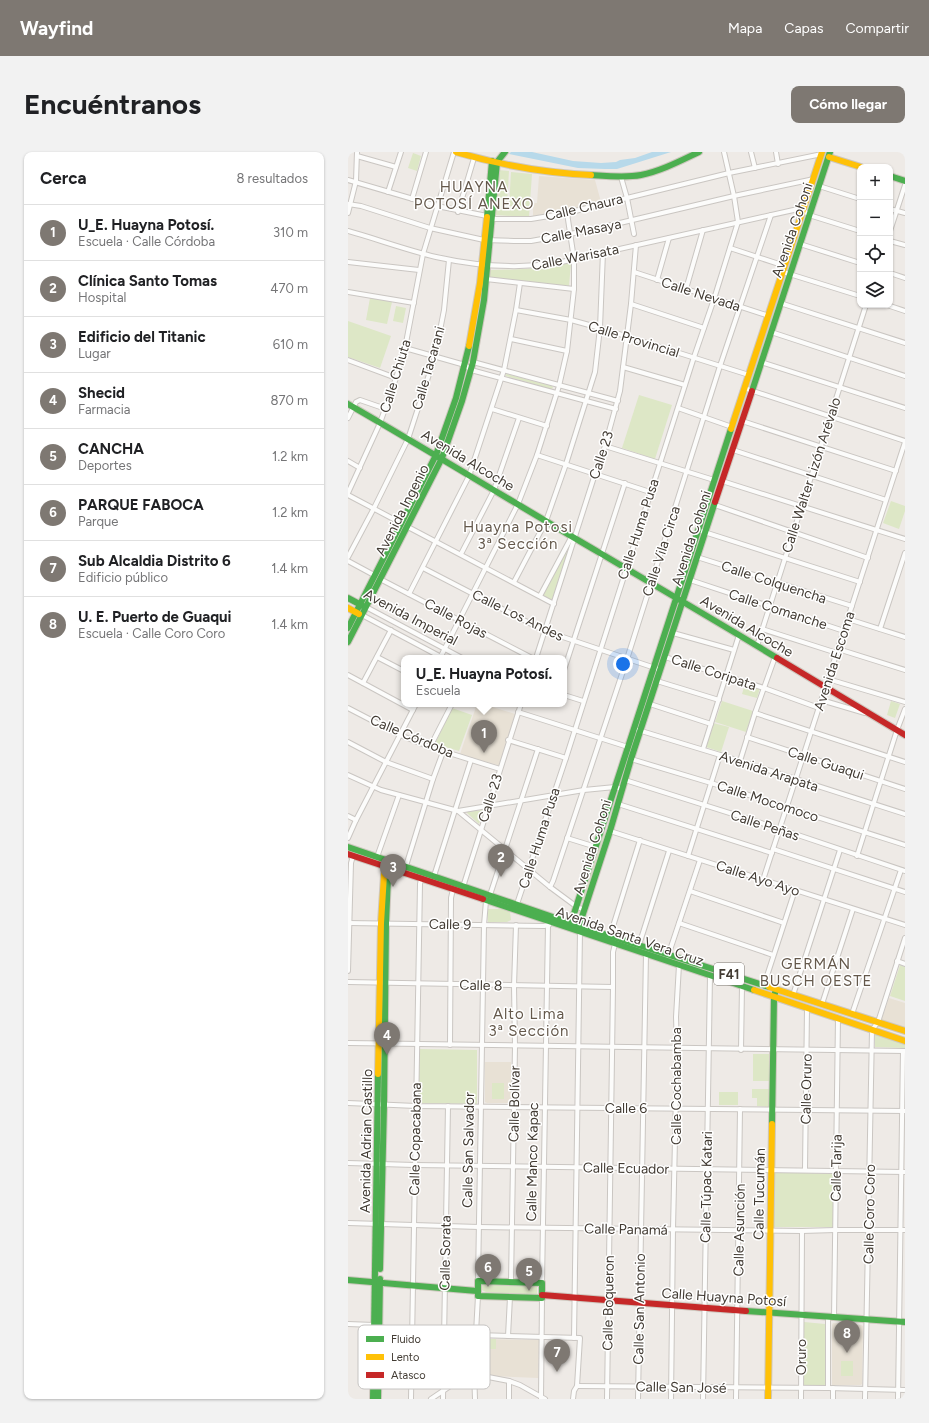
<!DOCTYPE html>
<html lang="es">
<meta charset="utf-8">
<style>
:root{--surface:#fff;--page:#f2f2f2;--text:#202124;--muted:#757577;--line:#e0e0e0;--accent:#7e7872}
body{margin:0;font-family:Figtree,sans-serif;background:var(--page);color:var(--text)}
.controls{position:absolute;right:12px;top:12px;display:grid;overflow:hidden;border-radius:8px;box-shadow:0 1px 3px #0004}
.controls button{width:36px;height:36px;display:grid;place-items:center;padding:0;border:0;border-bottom:1px solid var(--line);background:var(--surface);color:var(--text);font:20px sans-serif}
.you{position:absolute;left:275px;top:512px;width:14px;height:14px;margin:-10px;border:3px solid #fff;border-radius:50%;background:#1a73e8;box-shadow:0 0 0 6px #1a73e833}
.badge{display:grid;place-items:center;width:26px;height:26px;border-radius:50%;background:var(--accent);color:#fff;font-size:13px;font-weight:700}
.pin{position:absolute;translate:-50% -33px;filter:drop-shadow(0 1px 2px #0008)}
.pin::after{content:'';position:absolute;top:21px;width:14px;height:12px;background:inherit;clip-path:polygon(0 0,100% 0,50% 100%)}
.popup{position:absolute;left:53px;top:503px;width:166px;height:52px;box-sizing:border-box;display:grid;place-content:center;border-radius:8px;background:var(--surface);filter:drop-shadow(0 1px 3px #0005);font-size:13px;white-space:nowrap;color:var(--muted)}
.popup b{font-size:15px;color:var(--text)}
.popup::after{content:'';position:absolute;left:50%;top:100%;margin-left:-8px;border:8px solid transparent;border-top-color:var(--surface)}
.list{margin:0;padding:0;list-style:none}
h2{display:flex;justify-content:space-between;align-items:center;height:52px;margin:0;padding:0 16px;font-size:17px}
h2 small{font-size:13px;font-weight:400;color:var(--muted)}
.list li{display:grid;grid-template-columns:26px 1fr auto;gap:12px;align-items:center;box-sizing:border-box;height:56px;padding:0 16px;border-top:1px solid var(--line)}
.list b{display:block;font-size:15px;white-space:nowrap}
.list p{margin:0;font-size:13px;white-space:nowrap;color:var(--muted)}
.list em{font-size:13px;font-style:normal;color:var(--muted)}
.icon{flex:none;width:22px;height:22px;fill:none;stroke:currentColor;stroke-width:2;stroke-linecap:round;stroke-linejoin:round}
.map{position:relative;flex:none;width:557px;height:1247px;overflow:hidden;border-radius:8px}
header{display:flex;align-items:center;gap:24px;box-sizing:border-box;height:56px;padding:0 20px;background:var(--accent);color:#fff}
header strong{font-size:19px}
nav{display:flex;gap:22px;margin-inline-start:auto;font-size:14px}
.intro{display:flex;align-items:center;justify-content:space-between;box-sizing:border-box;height:96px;padding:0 24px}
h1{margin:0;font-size:28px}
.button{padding:10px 18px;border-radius:8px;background:var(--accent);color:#fff;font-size:14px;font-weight:700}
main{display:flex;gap:24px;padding:0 24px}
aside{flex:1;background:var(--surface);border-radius:8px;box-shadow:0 1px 3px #0004}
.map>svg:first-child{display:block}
</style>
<header>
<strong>Wayfind</strong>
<nav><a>Mapa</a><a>Capas</a><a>Compartir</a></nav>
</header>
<div class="intro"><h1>Encuéntranos</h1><a class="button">Cómo llegar</a></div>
<main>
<aside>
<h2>Cerca<small>8 resultados</small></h2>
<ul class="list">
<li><span class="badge">1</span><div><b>U_E. Huayna Potosí.</b><p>Escuela · Calle Córdoba</p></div><em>310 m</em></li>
<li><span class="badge">2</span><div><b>Clínica Santo Tomas</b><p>Hospital</p></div><em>470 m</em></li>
<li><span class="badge">3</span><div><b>Edificio del Titanic</b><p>Lugar</p></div><em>610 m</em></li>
<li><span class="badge">4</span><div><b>Shecid</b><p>Farmacia</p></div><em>870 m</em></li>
<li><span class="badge">5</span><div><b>CANCHA</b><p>Deportes</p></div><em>1.2 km</em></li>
<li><span class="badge">6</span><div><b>PARQUE FABOCA</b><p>Parque</p></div><em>1.2 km</em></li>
<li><span class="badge">7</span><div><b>Sub Alcaldia Distrito 6</b><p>Edificio público</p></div><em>1.4 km</em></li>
<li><span class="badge">8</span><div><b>U. E. Puerto de Guaqui</b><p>Escuela · Calle Coro Coro</p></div><em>1.4 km</em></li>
</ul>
</aside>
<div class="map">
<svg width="557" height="1247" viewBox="0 0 557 1247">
<rect width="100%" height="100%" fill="#eeeae6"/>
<g fill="#e8e1d5">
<polygon points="191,24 247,28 253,50 216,59 185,64 185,51 189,51"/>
<polygon points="129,552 135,552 167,562 151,613 149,613 112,602"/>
<polygon points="541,846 557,851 557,878 533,869"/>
<polygon points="137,910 163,910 163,945 162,951 139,951 137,950"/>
<polygon points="485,1171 513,1173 515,1174 514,1232 513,1233 484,1233 484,1173"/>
<polygon points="131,1187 191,1188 190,1226 142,1224 133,1220 133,1197 131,1197"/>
</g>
<g fill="#dde7c6">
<polygon points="65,1 73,4 69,19 60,16"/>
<polygon points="150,18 161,19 159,53 160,55 169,55 161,54 163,20 184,22 181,65 147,63"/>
<path d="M223 111 221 134 140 126 142 118C169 118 196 116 223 111Z"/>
<polygon points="436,123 439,124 403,235 400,234"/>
<polygon points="22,146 44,150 39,172 18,168"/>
<polygon points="48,154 58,156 55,171 45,169"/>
<polygon points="0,169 43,184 32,216 0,205"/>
<polygon points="159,222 204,234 205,236 203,237 158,224 157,223"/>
<polygon points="398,240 401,241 357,376 354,375"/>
<polygon points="291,243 324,253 307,307 274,296"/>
<polygon points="543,349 557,354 557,359 551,377 535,371"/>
<polygon points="351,384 354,385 335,441 333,440"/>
<polygon points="223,389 204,448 193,444"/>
<polygon points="328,456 330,457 311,515 309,513"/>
<polygon points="397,532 412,536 409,546 394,542"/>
<polygon points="374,549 405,559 398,580 367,570"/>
<polygon points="543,549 552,552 547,566 539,563"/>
<polygon points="104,556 124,563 111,599 87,592"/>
<polygon points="365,571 381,575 373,600 358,595"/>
<polygon points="136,658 131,672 118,660"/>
<polygon points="254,682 256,681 258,683 237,749 233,749"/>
<polygon points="139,757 159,757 162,760 163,768 159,770 140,770"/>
<polygon points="552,813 557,815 557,849 542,844"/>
<polygon points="527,881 557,891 557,896 527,895"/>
<polygon points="70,897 129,898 129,952 70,951"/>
<rect x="405" y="902" width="16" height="27"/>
<rect x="144" y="931" width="12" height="16"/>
<polygon points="404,937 423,937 422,955 409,954 409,946 404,946"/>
<rect x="371" y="940" width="19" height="13"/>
<polygon points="426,1020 486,1022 485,1075 424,1075"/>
<polygon points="139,1130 189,1134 189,1143 138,1140 134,1138 133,1134"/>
<polygon points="456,1170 477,1172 478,1234 455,1235"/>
<rect x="131" y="1187" width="17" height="10"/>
<rect x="493" y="1209" width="12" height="15"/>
</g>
<polygon fill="#b7d9ea" points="163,0 184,0 225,9 253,11 268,10 272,8 287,6 304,0 323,0 269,17 257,17 230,16 161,2"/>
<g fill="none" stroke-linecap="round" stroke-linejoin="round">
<g stroke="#cac6c2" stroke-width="6">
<g id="street">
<polyline points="403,0 407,16"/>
<polyline points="428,0 430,12"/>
<polyline points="9,4 48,15"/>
<polyline points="273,25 279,46 286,82"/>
<polyline points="0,28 89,54 139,64 144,67 183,67 219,61 279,46 381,21 474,2"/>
<polyline points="471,34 512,47"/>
<polyline points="40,40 53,0"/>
<polyline points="64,47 78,0"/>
<polyline points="0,52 13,54 82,76 136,88 166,89 183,89 238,79 386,44 466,27"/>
<polyline points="542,57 557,61"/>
<polyline points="110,60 126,6"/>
<polyline points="0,61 8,29 9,0"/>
<path d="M0 79C29 87 58 98 88 105 128 114 169 117 209 111L450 57 455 58 461 63 512 79"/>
<polyline points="542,79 557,33"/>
<polyline points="542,89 557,93"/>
<polyline points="452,92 512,111"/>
<polyline points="382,96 437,114"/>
<polyline points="0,110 71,118"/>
<polyline points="286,120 421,164"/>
<polyline points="435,120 512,144"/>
<polyline points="542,121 557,126"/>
<polyline points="138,127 226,137"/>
<polyline points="309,128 321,86"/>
<polyline points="338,137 355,78"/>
<polyline points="0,140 66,151"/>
<polyline points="432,151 557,191"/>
<polyline points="283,152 356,176"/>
<polyline points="539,153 557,159"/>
<polyline points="168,158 223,168 252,176 401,223"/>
<polyline points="423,180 557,224"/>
<polyline points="163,187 219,199"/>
<polyline points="57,196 117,213 123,218 268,257"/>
<polyline points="0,208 48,226"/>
<polyline points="413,210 557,256"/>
<polyline points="123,211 125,210 270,249"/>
<polyline points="275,215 337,233"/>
<polyline points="396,236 557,289"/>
<polyline points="330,256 384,275"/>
<polyline points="144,257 199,274"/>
<polyline points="0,266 8,250 12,248 38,257"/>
<polyline points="394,269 548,319"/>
<polyline points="257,294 366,328"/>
<polyline points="385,298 538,348"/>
<polyline points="189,303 302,340"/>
<polyline points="0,309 12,316"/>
<polyline points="374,329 557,387"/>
<polyline points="0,341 32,271 48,226 57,196 75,102 106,0"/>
<polyline points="0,343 53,371"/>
<polyline points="367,353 520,406"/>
<polyline points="60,375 206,452"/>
<polyline points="350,378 512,430"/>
<polyline points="113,402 146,338 171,266"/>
<polyline points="0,405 26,356 60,287 87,204 96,158 101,108"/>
<polyline points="349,405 504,454"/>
<polyline points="0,409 26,423"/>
<polyline points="75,416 197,479 313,518"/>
<polyline points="32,427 184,506"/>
<polyline points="342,428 496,479"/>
<polyline points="166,430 198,369 218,312 247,220 252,176 255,100"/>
<polyline points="61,442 121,324 156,218 168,158 172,131"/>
<polyline points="192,444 224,384"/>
<polyline points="18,455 114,506"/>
<polyline points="14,463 95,506"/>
<polyline points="500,467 557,485"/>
<polyline points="414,477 489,501"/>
<polyline points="532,477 557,401"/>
<polyline points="325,481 386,498"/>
<polyline points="409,494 518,153"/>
<polyline points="490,497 557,518"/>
<polyline points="29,505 56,519"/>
<polyline points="317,505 416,536 471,556"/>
<polyline points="92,506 170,352 189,303 211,234 219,199 226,137 226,107 219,61"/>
<polyline points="188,506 247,322 257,294 272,239 283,152 288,93"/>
<polyline points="216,518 277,331"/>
<polyline points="0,523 65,558"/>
<polyline points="480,527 557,550"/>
<polyline points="309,529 371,548"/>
<polyline points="15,531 43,478"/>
<polyline points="216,543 235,549"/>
<polyline points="473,548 517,561"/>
<polyline points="302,552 363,572"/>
<polyline points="0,556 52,583 82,595 152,617"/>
<polyline points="170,560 280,595"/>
<polyline points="407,561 557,610"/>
<polyline points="290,578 392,609 557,662"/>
<polyline points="399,585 557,637"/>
<polyline points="160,588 218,606"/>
<polyline points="0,590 38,610 85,627"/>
<polyline points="82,595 104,552"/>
<polyline points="355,597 391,483"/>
<polyline points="283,607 363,631 557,693"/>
<polyline points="392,609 407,561 427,505"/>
<polyline points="0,623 33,638 110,659 202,735 229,755 237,758"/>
<polyline points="277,628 432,677 557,719"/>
<polyline points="270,652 424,701"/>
<polyline points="110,659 236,638 267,635 274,637"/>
<polyline points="0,664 8,668"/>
<polyline points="262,679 557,773"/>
<polyline points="0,686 8,668 68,552"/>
<polyline points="219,686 248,695"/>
<polyline points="425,697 557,740"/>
<polyline points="340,704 372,603"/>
<polyline points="509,704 549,578 557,557"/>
<polyline points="29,705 51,643"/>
<polyline points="58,714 85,627 95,600"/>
<polyline points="86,724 123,608"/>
<polyline points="415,728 557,290"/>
<polyline points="115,735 173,552"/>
<polyline points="202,735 205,729 279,507 372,214 423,63"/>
<polyline points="342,739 436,771"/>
<polyline points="142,743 190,597"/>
<polyline points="169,752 218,606 346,205 366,147 390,70 386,44 376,0"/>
<polyline points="0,771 196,774 201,773"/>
<polyline points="331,771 425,803"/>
<polyline points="262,784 292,688"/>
<polyline points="291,793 321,699"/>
<polyline points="320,804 352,708"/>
<polyline points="549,809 557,812"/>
<polyline points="0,819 3,711 5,704"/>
<polyline points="0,830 265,835"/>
<polyline points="416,833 447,738"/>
<polyline points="445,843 492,698"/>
<polyline points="474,852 505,757"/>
<polyline points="504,862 553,718"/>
<polyline points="0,891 557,899"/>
<polyline points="102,893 103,746 105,737"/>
<polyline points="393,898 394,834"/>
<polyline points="0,951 68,954 557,959"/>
<polyline points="0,1011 66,1013 557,1020"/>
<polyline points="457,1018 459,856"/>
<polyline points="0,1071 131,1075 454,1079 487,1078 557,1078"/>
<polyline points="130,1129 136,773 138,749"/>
<polyline points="163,1130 167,894 166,834 168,773"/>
<polyline points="194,1131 200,773"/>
<polyline points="480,1166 480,1236"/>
<polyline points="486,1166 490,866"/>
<polyline points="0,1172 26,1173 47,1179 116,1210 135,1224 161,1229 172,1233 197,1247"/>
<polyline points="129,1183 232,1186 229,1234 226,1239 225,1247"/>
<polyline points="160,1184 162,1145"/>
<polyline points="226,1186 232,779"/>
<polyline points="229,1234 480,1236 557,1238"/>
<polyline points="485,1236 485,1247"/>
<polyline points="193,1246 194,1146"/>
<polyline points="63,1247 72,732 73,727"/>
<polyline points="83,1247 126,1218"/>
<polyline points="95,1247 100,954"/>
<polyline points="127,1247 126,1218 130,1144"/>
<polyline points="161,1247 161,1229"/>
<polyline points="259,1247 265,835 265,800 267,792"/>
<polyline points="290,1247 298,802"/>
<polyline points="323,1247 325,1077 329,896 328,865 331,813"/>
<polyline points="355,1247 362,824"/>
<polyline points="388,1247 392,957"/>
<polyline points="453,1247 454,1079"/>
<polyline points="517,1247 524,878 530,870 557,786"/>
<polyline points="550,1247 555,899"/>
</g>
</g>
<g stroke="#cec8bf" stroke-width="8">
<g id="fast">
<polyline points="149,10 157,0"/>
<path d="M243 23C259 24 277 26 293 23 313 19 332 9 351 0"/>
<polyline points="542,24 557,29"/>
<polyline points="139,65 144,9"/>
<polyline points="404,239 482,0"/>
<path d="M0 252C85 301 168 352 252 401 311 436 370 470 429 506"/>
<polyline points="0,446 15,454"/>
<polyline points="0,476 88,303 108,246 121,194"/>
<polyline points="0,490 94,306 114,249 125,210 136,148 149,10"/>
<polyline points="0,695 231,774 421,835"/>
<polyline points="135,747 406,838"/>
<polyline points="223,771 383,277"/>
<polyline points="231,774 262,679 283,607 367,350"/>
<polyline points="424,972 426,845 428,837"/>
<polyline points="32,1117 36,953 38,771 40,725 43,713"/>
<polyline points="0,1128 129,1139"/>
<polygon points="130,1129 194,1131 194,1146 130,1144"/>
<polyline points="398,1159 557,1170"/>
<polyline points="25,1247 30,922"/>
<polyline points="30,1247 32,1127"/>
</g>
</g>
<g stroke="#cec8bf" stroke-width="8">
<g id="slow">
<path d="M108 0C152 13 197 21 243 23"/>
<polyline points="481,5 513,15"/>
<polyline points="121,194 132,131 139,65"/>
<polyline points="383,277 474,0"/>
<polyline points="0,456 11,462"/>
<polyline points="421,835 557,879"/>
<polyline points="406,838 557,889"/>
<polyline points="30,922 33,771 36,723 38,712"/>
<polyline points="420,1247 424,972"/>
</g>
</g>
<g stroke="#cec8bf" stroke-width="8">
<g id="jam">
<polyline points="367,350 404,239"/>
<polyline points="429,506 557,583"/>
<polyline points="0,702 135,747"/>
<polyline points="194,1143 398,1159"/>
</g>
</g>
<use href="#street" stroke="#fcfcfb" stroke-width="4"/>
<use href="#fast" stroke="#4caf50" stroke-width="6"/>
<use href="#slow" stroke="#ffc107" stroke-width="6"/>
<use href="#jam" stroke="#c62828" stroke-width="6"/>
</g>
<g text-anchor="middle" stroke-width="3" stroke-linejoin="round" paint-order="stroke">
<rect fill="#fff" stroke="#7b7670" stroke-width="1" x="366" y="811" width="30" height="22" rx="3"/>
<g font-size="13" font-weight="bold" fill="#423b33">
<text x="381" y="827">F41</text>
</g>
<g font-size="14" fill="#423b33" stroke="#fff">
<text transform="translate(236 55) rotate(-13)" y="5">Calle Chaura</text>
<text transform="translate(444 78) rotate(-71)" y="5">Avenida Cohoni</text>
<text transform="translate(233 79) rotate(-11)" y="5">Calle Masaya</text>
<text transform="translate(227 105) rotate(-11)" y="5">Calle Warisata</text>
<text transform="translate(353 142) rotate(18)" y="5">Calle Nevada</text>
<text transform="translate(286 187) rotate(17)" y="5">Calle Provincial</text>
<text transform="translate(80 216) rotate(-74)" y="5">Calle Tacarani</text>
<text transform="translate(47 224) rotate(-73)" y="5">Calle Chiuta</text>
<text transform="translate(253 303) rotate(-72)" y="5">Calle 23</text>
<text transform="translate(120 308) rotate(31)" y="5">Avenida Alcoche</text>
<text transform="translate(463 323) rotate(-72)" y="5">Calle Walter Lizón Arévalo</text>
<text transform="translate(54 358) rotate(-63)" y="5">Avenida Ingenio</text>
<text transform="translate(290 377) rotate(-72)" y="5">Calle Huma Pusa</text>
<text transform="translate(343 386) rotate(-72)" y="5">Avenida Cohoni</text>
<text transform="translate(313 399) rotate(-72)" y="5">Calle Vila Circa</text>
<text transform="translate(426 430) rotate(18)" y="5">Calle Colquencha</text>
<text transform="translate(430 457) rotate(18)" y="5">Calle Comanche</text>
<text transform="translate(170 463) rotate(26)" y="5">Calle Los Andes</text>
<text transform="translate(63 465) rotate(28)" y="5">Avenida Imperial</text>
<text transform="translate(108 466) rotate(28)" y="5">Calle Rojas</text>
<text transform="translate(399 474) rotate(31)" y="5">Avenida Alcoche</text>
<text transform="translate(486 509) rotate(-72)" y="5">Avenida Escoma</text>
<text transform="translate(366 520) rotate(18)" y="5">Calle Coripata</text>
<text transform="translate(64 584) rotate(23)" y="5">Calle Córdoba</text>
<text transform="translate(478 611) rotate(18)" y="5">Calle Guaqui</text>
<text transform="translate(421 619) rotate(18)" y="5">Avenida Arapata</text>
<text transform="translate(142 646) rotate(-72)" y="5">Calle 23</text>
<text transform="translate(420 649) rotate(18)" y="5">Calle Mocomoco</text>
<text transform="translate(417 673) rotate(18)" y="5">Calle Peñas</text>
<text transform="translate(191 686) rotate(-72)" y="5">Calle Huma Pusa</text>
<text transform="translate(244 695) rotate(-73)" y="5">Avenida Cohoni</text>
<text transform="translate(410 726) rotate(18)" y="5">Calle Ayo Ayo</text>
<text transform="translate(102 772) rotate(1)" y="5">Calle 9</text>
<text transform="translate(282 784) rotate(19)" y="5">Avenida Santa Vera Cruz</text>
<text transform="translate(133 833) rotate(1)" y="5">Calle 8</text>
<text transform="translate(328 934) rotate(-90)" y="5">Calle Cochabamba</text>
<text transform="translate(458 937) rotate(-89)" y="5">Calle Oruro</text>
<text transform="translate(166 952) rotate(-89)" y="5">Calle Bolívar</text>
<text x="278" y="961">Calle 6</text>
<text transform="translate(67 987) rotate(-89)" y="5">Calle Copacabana</text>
<text transform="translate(18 989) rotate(-89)" y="5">Avenida Adrian Castillo</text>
<text transform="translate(120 998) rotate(-89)" y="5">Calle San Salvador</text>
<text transform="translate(184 1010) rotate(-89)" y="5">Calle Manco Kapac</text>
<text transform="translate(278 1016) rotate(1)" y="5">Calle Ecuador</text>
<text transform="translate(488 1016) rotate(-89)" y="5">Calle Tarija</text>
<text transform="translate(358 1035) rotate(-89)" y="5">Calle Túpac Katari</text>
<text transform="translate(411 1042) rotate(-89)" y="5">Calle Tucumán</text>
<text transform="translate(521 1062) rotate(-89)" y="5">Calle Coro Coro</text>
<text transform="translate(278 1077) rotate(1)" y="5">Calle Panamá</text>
<text transform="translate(391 1078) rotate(-89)" y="5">Calle Asunción</text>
<text transform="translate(97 1101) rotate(-89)" y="5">Calle Sorata</text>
<text transform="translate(376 1145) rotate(4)" y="5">Calle Huayna Potosí</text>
<text transform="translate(260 1151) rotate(-89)" y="5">Calle Boqueron</text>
<text transform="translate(291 1157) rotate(-89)" y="5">Calle San Antonio</text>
<text transform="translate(453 1205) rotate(-90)" y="5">Oruro</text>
<text transform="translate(333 1235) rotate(1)" y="5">Calle San José</text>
</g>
<g font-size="15" letter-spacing="1" fill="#64584b" stroke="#fff">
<text x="126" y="40">HUAYNA<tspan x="126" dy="17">POTOSÍ ANEXO</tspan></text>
<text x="170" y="380">Huayna Potosi<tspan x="170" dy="17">3ª Sección</tspan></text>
<text x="468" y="817">GERMÁN<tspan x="468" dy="17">BUSCH OESTE</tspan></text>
<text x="181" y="867">Alto Lima<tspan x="181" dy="17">3ª Sección</tspan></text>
</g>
</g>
<rect x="10" y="1173" width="132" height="64" rx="6" fill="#fff" stroke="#c6c4c2" stroke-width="1"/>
<rect x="18" y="1184" width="18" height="6" fill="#4caf50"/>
<rect x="18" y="1202" width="18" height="6" fill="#ffc107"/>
<rect x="18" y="1220" width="18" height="6" fill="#c62828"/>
<g font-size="11" fill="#423b33">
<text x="43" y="1191">Fluido</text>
<text x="43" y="1209">Lento</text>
<text x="43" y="1227">Atasco</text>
</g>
</svg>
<div class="controls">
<button>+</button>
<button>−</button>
<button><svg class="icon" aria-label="locate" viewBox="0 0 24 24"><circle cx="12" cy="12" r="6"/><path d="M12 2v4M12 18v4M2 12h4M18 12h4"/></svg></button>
<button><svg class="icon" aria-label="layers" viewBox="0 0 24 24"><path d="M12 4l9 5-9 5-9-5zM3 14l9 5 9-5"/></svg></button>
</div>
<div class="you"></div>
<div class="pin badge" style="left:136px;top:601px">1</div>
<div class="popup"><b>U_E. Huayna Potosí.</b>Escuela</div>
<div class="pin badge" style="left:153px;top:725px">2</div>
<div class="pin badge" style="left:45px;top:735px">3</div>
<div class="pin badge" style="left:39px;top:903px">4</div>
<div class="pin badge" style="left:181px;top:1139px">5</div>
<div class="pin badge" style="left:140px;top:1135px">6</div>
<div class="pin badge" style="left:209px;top:1220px">7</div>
<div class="pin badge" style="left:499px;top:1201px">8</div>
</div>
</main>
